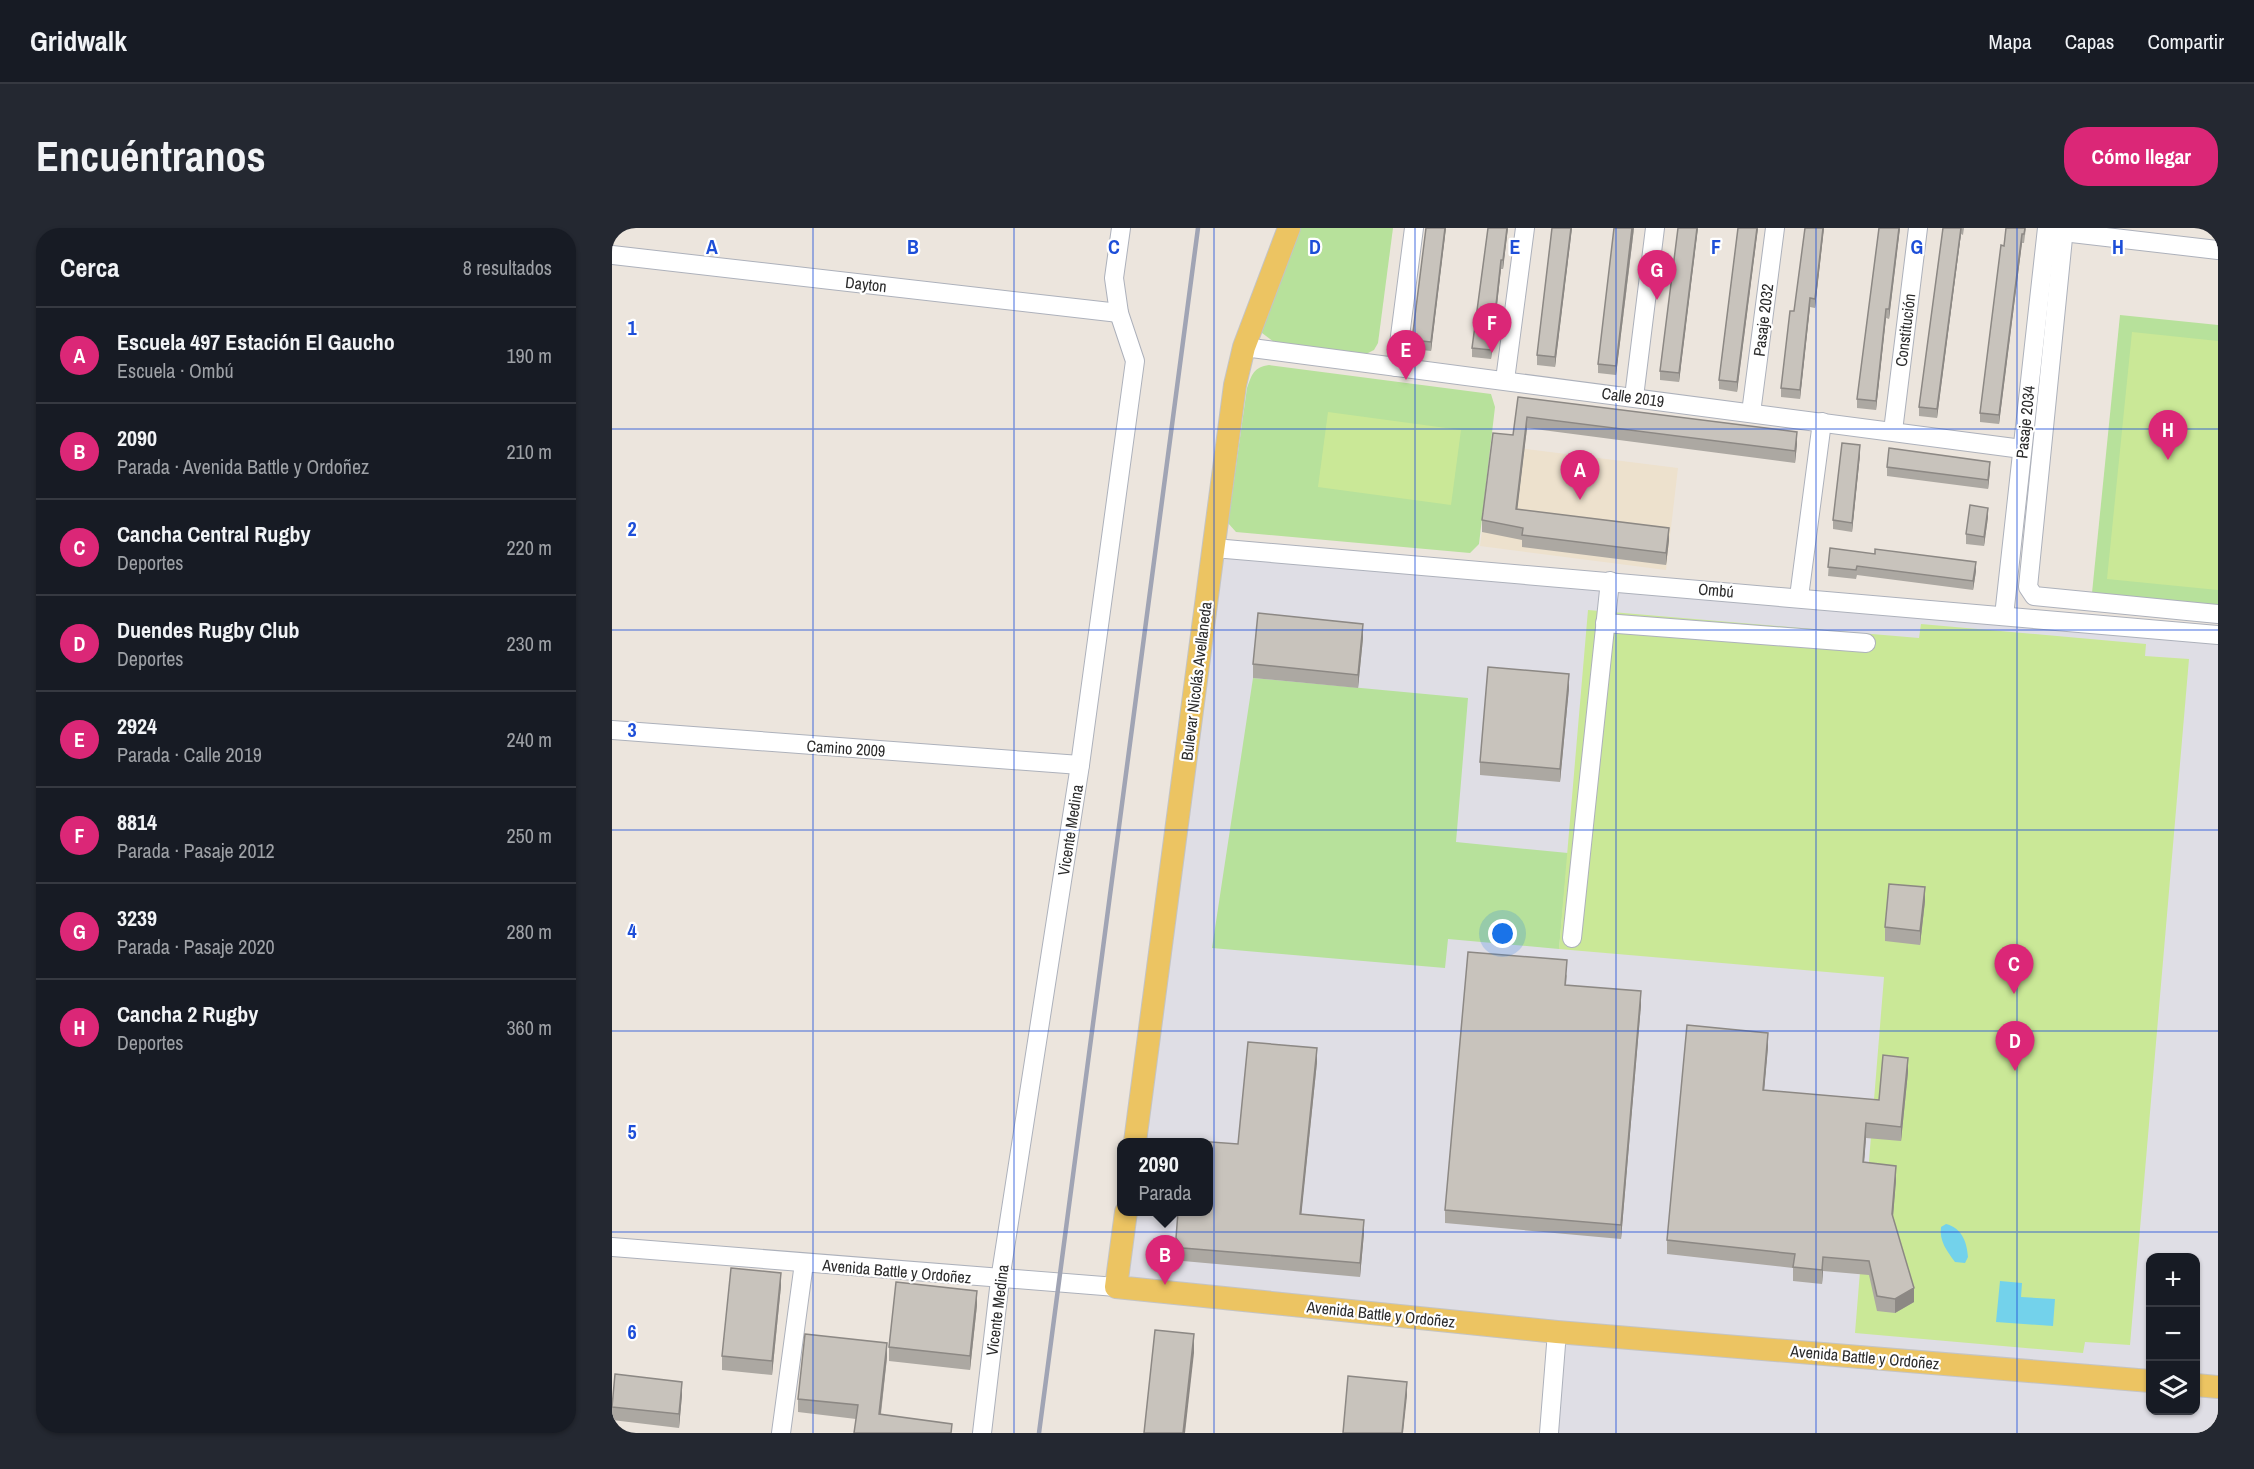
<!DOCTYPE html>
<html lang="es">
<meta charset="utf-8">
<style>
:root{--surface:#171b24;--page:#242831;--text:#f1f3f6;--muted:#9ea1a6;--line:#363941;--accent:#db2777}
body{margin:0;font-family:"Archivo Narrow",sans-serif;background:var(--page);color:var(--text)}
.controls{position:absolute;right:18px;bottom:18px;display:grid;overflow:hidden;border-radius:12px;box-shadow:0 2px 4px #0004}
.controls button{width:54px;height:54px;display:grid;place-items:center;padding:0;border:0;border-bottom:2px solid var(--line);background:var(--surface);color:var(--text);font:30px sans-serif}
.you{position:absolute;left:891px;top:706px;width:21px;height:21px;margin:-15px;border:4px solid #fff;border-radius:50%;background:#1a73e8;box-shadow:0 0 0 9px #1a73e833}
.badge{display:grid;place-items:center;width:39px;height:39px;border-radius:50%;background:var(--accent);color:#fff;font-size:20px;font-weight:700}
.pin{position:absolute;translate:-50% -50px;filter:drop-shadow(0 2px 3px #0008)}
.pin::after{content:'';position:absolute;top:32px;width:21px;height:18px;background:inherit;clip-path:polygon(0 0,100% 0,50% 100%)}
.popup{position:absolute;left:505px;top:910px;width:96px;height:78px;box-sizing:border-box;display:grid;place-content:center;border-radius:12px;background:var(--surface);filter:drop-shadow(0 2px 4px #0005);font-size:20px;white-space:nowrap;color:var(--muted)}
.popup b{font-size:22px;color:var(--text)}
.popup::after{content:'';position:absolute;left:50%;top:100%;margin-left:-12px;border:12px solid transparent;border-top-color:var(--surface)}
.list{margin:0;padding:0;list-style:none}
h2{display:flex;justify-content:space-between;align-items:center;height:78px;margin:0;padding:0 24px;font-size:26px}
h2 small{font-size:20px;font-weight:400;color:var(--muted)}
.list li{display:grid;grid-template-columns:39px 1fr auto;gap:18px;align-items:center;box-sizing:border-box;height:96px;padding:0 24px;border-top:2px solid var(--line)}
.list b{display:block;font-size:22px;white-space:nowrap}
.list p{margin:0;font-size:20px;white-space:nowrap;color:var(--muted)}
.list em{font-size:20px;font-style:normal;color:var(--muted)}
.icon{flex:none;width:33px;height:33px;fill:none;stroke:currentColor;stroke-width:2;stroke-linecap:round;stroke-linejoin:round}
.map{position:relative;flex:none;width:1606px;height:1205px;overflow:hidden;border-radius:24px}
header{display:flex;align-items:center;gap:36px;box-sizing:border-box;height:84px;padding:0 30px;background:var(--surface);border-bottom:2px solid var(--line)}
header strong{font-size:28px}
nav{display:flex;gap:33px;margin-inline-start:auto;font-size:21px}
.intro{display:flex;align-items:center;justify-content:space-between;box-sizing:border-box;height:144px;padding:0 36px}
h1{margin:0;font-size:42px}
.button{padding:15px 27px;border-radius:24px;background:var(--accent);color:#fff;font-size:21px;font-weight:700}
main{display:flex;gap:36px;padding:0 36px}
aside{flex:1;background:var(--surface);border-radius:24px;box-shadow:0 2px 4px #0004}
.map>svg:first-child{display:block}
</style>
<header>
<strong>Gridwalk</strong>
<nav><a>Mapa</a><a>Capas</a><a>Compartir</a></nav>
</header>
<div class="intro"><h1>Encuéntranos</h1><a class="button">Cómo llegar</a></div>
<main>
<aside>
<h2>Cerca<small>8 resultados</small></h2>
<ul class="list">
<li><span class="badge">A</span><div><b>Escuela 497 Estación El Gaucho</b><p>Escuela · Ombú</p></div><em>190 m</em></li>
<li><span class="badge">B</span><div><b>2090</b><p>Parada · Avenida Battle y Ordoñez</p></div><em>210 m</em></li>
<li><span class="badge">C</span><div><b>Cancha Central Rugby</b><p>Deportes</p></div><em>220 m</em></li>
<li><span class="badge">D</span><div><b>Duendes Rugby Club</b><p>Deportes</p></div><em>230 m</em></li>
<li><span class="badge">E</span><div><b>2924</b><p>Parada · Calle 2019</p></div><em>240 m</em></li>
<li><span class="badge">F</span><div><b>8814</b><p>Parada · Pasaje 2012</p></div><em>250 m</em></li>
<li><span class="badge">G</span><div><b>3239</b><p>Parada · Pasaje 2020</p></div><em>280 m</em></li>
<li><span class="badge">H</span><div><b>Cancha 2 Rugby</b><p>Deportes</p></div><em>360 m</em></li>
</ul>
</aside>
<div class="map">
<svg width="1606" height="1205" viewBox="0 0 1606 1205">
<rect width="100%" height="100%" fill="#ece5dd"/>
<path fill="#dfdee5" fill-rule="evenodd" d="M602 320 1606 407V1205H937L945 1104 504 1059 514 984H596V914H523ZM1538 1030H1584V1182H1538Z"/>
<polygon fill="#ede1cd" points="881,217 1066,240 1054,342 868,318"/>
<g fill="#b7e19b">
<polygon points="685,0 781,0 766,115 762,122 754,126 662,114 650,105 649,96"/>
<polygon points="1508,87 1606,97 1606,377 1480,365"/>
<path d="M657 137 879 166 883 179 867 316 858 325 624 304 616 295 635 160C640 146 642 139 657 137Z"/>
<polygon points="641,450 856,470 844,614 956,625 947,721 836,711 833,740 600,720"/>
</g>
<g fill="#cae897">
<polygon points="1520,104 1606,113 1606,362 1495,351"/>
<polygon points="716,184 849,202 839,277 706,259"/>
<polygon points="976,382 1307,410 1309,396 1534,416 1533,428 1577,431 1518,1117 1473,1114 1471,1125 1243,1105 1272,749 947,721"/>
</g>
<g fill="#73d2eb">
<path d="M1334 996C1350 1000 1355 1014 1356 1029L1353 1035 1343 1034C1335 1023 1327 1013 1329 999Z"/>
<polygon points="1388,1053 1410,1055 1409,1069 1443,1071 1441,1098 1384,1094"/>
</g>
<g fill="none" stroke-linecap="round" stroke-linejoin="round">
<g stroke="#adb1bb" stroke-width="20">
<g id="minor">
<polyline points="1452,0 1416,359 1422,368 1606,386"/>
<polyline points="1451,4 1606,22"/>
<polyline points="0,27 507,85"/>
<polyline points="632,119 1410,221"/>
<polyline points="784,139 802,0"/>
<polyline points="893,152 913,0"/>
<polyline points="1022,169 1043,0"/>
<polyline points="1139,185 1163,0"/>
<polyline points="1281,203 1306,0"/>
<polyline points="602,320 1606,407"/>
<polyline points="1187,369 1210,194"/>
<polyline points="1392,388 1435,0"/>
<polyline points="993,395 1254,415"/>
<polyline points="0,502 468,537"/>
<polyline points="960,710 998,353"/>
<polyline points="0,1019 504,1059"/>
<polyline points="169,1205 192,1035"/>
<polyline points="370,1205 388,1052 468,537 523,133 507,85 502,50 509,0"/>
<polyline points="937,1205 945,1104"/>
</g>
</g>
<g stroke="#c4c4c4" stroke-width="24">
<g id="major">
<polyline points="523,914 623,157 632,119 677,0"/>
<polyline points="514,984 504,1059 945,1104 1538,1153"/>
<polyline points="1584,1157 1606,1159"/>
</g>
</g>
<use href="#minor" stroke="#fff" stroke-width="18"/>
<use href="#major" stroke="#ecc462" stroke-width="22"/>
<polyline stroke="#a0a4b4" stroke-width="4.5" points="427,1205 586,0"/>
</g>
<g fill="#aca8a2">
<polygon points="814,0 834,0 819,123 800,121 800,112"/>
<polygon points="876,0 896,0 891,41 889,41 879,131 860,129 860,120"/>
<polygon points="940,0 960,0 943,139 925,137 925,127"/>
<polygon points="1022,0 1004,147 986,145 986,136"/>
<polygon points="1066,0 1086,0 1067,154 1048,152 1048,143"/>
<polygon points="1126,0 1146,0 1125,164 1107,161 1107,152"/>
<polygon points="1212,0 1203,80 1198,79 1188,171 1169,169 1169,160 1182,83"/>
<polygon points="1267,0 1288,0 1277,91 1274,90 1264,182 1245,180 1245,171"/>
<polygon points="1331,0 1352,0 1351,7 1349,6 1325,190 1307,188 1307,179"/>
<polygon points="1414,0 1412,15 1410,15 1387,196 1368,194 1368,185 1392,18"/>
<polygon points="906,169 1185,216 1183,235 915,200 905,281 1057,312 1054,337 910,319 910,312 870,304 870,292 901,207"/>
<polygon points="1248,227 1240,304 1221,301 1221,292"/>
<polygon points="1275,239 1378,243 1376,261 1275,248"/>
<polygon points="1376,289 1372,318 1354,316 1354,306"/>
<polygon points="1218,320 1364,343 1361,362 1245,347 1244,351 1216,348"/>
<polygon points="751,410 746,460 641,450 641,436"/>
<polygon points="957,460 948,554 868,547 868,534"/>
<polygon points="1313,673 1308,717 1273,713 1273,699"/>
<polygon points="955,746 954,757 1029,777 1009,1011 833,995 833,982"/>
<polygon points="1156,819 1152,862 1267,872 1296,844 1289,913 1254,910 1252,934 1284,952 1281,989 1302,1074 1283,1085 1265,1083 1257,1047 1211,1043 1210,1056 1181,1053 1181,1040 1055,1026 1055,1012"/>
<polygon points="705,834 689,986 752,1005 748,1049 571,1033 564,1024 564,1010 626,916"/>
<polygon points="169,1058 160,1147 110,1142 110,1128"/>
<polygon points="365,1077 358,1142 277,1133 277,1119"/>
<polygon points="275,1129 269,1186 340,1205 244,1191 186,1184 186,1171"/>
<polygon points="70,1167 67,1200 0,1192 0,1171"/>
</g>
<g fill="#8c8884">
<polygon points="833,0 834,0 819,123 819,114"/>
<polygon points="895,0 896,0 891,41 891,32"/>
<polygon points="959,0 960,0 943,139 943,129"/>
<polygon points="1020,0 1022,0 1004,147 1004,138"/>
<polygon points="1085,0 1086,0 1067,154 1067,145"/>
<polygon points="1145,0 1146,0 1125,164 1125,154"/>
<polygon points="1211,0 1212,0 1203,80 1203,71"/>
<polygon points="1287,0 1288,0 1277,91 1277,81"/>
<polygon points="1349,0 1349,6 1325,190 1325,181"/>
<polygon points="1410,6 1410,15 1387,196 1387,187"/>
<polygon points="889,32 889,41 879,131 879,122"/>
<polygon points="1198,70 1198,79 1188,171 1188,162"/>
<polygon points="1274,81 1274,90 1264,182 1264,173"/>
<polygon points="915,189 915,200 904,293 904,281"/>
<polygon points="1185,204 1185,216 1183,235 1183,223"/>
<polygon points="1248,217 1248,227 1240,304 1240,295"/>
<polygon points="1378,234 1378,243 1376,261 1376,252"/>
<polygon points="1376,280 1376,289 1372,318 1372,309"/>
<polygon points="1057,300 1057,312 1054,337 1054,325"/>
<polygon points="1364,334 1364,343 1361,362 1361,353"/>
<polygon points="751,396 751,410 746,460 746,447"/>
<polygon points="957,446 957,460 948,554 948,541"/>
<polygon points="1313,659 1313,673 1308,717 1308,703"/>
<polygon points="1029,763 1029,777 1009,1011 1009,997"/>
<polygon points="1156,805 1156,819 1151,876 1151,862"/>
<polygon points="705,820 705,834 688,1000 688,986"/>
<polygon points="1296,830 1296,844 1289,913 1289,899"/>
<polygon points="1254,895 1254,910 1251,948 1251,934"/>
<polygon points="1284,938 1284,952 1280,1000 1280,986"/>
<polygon points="752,992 752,1005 748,1049 748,1035"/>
<polygon points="1211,1029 1211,1043 1210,1056 1210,1042"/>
<polygon points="169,1045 169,1058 160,1147 160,1133"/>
<polygon points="1302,1060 1302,1074 1283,1085 1283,1071"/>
<polygon points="365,1063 365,1077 358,1142 358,1128"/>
<polygon points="582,1106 582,1125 573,1205 571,1205"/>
<polygon points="275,1115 275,1129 267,1200 267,1186"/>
<polygon points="70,1154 70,1167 67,1200 67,1186"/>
<polygon points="795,1154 795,1168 791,1205 790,1205"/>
</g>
<g fill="#c8c3bc" stroke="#8c8884" stroke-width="1.5">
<polygon points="814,0 833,0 819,114 800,112"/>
<polygon points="876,0 895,0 891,32 889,32 879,122 860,120"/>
<polygon points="940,0 959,0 943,129 925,127"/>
<polygon points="1002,0 1020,0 1004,138 986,136"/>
<polygon points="1066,0 1085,0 1067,145 1048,143"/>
<polygon points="1126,0 1145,0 1125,154 1107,152"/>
<polygon points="1193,0 1211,0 1203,71 1198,70 1188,162 1169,160 1178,83 1182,83"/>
<polygon points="1267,0 1287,0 1277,81 1274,81 1264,173 1245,171"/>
<polygon points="1331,0 1349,0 1325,181 1307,179"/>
<polygon points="1394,0 1413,0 1412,6 1410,6 1387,187 1368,185 1389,17 1392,18"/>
<polygon points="906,169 1185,204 1183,223 915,189 904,281 1057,300 1054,325 910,307 911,300 870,292 881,205 901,207"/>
<polygon points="1230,215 1248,217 1240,295 1221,292"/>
<polygon points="1277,220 1378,234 1376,252 1275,239"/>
<polygon points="1358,277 1376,280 1372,309 1354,306"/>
<polygon points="1218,320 1263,326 1263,321 1364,334 1361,353 1245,338 1244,342 1216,339"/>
<polygon points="646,385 751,396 746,447 641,436"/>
<polygon points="876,439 957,446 948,541 868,534"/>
<polygon points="1277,656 1313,659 1308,703 1273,699"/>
<polygon points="856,724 955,732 953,757 1029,763 1009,997 833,982"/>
<polygon points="1075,797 1156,805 1151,862 1267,872 1271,827 1296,830 1289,899 1254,895 1251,934 1284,938 1280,986 1302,1060 1283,1071 1265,1068 1257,1033 1211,1029 1210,1042 1181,1039 1183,1026 1055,1012"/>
<polygon points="636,814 705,820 688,986 752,992 748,1035 571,1020 564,1010 566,984 597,984 597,915 572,915 572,912 626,916"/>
<polygon points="119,1040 169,1045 160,1133 110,1128"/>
<polygon points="284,1054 365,1063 358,1128 277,1119"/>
<polygon points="543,1102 582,1106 571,1205 532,1205"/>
<polygon points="193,1106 275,1115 267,1186 340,1196 339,1205 242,1205 246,1177 186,1171"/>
<polygon points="3,1146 70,1154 67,1186 0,1179"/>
<polygon points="736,1148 795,1154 790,1205 731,1205"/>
</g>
<path fill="none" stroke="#1d4ed8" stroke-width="1.5" stroke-opacity="0.55" d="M201 0V1205M402 0V1205M602 0V1205M803 0V1205M1004 0V1205M1204 0V1205M1405 0V1205M0 201H1606M0 402H1606M0 602H1606M0 803H1606M0 1004H1606"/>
<g text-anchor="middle" stroke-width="4.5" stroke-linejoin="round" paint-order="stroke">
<g font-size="16" fill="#2b2b2b" stroke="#fff">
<text transform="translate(254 56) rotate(6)" y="6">Dayton</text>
<text transform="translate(1151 92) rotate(-83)" y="6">Pasaje 2032</text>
<text transform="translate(1293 102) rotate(-83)" y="6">Constitución</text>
<text transform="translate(1021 169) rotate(8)" y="6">Calle 2019</text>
<text transform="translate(1413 194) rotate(-84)" y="6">Pasaje 2034</text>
<text transform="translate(1104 362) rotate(5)" y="6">Ombú</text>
<text transform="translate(584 453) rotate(-83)" y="6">Bulevar Nicolás Avellaneda</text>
<text transform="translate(234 520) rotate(4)" y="6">Camino 2009</text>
<text transform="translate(458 602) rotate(-81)" y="6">Vicente Medina</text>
<text transform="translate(285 1043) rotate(5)" y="6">Avenida Battle y Ordoñez</text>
<text transform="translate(385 1082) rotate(-83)" y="6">Vicente Medina</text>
<text transform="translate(769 1086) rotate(6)" y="6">Avenida Battle y Ordoñez</text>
<text transform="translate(1253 1129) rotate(5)" y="6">Avenida Battle y Ordoñez</text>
</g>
</g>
<g font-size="20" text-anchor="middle" font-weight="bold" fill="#1d4ed8" stroke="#fff" stroke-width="4.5" stroke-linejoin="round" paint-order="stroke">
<text x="100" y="26">A</text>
<text x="301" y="26">B</text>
<text x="502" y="26">C</text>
<text x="703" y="26">D</text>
<text x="903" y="26">E</text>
<text x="1104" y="26">F</text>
<text x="1305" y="26">G</text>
<text x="1506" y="26">H</text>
<text x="20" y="107">1</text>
<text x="20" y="308">2</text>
<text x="20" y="509">3</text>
<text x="20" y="710">4</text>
<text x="20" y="911">5</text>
<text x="20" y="1111">6</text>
</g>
</svg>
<div class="controls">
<button>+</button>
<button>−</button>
<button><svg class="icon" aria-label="layers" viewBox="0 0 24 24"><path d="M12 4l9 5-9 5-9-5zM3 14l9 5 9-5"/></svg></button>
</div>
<div class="you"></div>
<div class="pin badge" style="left:968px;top:272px">A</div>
<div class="pin badge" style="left:553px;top:1057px">B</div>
<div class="popup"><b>2090</b>Parada</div>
<div class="pin badge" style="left:1402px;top:766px">C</div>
<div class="pin badge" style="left:1403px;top:843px">D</div>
<div class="pin badge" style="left:794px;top:152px">E</div>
<div class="pin badge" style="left:880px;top:125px">F</div>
<div class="pin badge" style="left:1045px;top:72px">G</div>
<div class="pin badge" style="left:1556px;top:232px">H</div>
</div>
</main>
